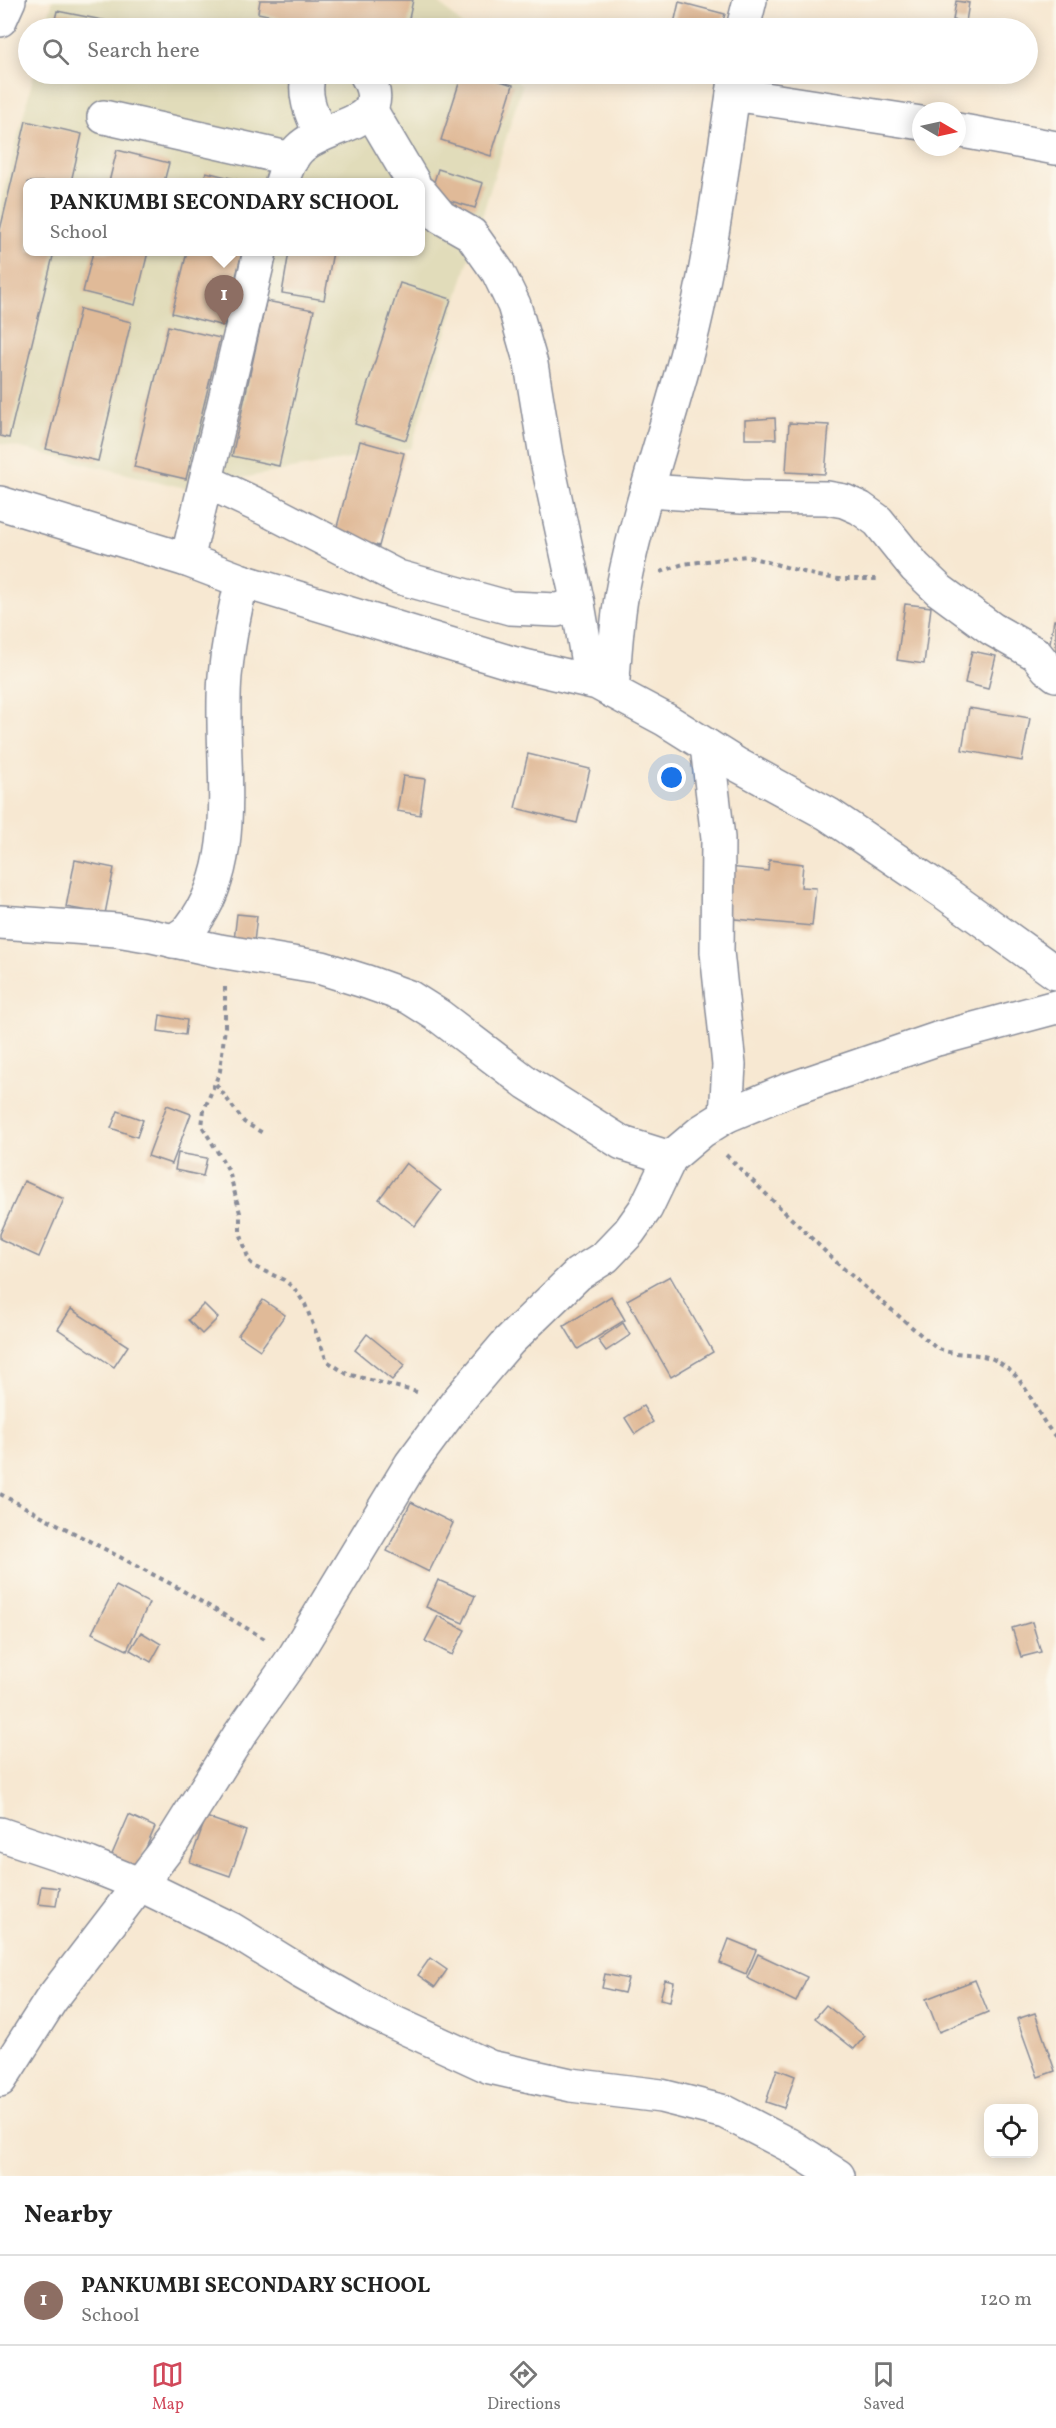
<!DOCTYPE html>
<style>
:root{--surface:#fff;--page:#f6f6f6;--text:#222;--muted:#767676;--line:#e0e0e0;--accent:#d1495b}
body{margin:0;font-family:Vollkorn,serif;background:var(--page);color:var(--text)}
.controls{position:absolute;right:18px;bottom:18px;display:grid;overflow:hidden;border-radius:12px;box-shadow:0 3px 15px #0003}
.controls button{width:54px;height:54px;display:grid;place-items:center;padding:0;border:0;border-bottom:2px solid var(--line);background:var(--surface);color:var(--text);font:30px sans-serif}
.compass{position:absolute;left:912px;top:102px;width:54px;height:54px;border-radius:50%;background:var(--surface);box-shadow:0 3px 15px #0003;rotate:99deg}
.you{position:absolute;left:672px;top:778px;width:21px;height:21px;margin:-15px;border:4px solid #fff;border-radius:50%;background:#1a73e8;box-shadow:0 0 0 9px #1a73e833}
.badge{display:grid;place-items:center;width:39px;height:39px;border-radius:50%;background:var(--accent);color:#fff;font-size:20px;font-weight:700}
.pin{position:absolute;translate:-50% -50px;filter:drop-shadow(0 2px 3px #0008)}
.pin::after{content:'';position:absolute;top:32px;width:21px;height:18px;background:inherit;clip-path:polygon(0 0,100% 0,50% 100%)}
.popup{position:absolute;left:23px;top:178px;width:402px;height:78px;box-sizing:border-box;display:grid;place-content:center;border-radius:12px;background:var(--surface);filter:drop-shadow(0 2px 4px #0005);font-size:20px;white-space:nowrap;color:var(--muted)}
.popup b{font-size:22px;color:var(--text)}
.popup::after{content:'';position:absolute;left:50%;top:100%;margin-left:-12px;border:12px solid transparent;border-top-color:var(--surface)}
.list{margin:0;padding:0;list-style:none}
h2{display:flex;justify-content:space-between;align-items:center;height:78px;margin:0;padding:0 24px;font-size:26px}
h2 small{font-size:20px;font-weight:400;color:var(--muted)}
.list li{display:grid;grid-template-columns:39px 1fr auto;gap:18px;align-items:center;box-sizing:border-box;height:90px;padding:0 24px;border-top:2px solid var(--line)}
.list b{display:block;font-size:22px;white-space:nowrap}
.list p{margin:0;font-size:20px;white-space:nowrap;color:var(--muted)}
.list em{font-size:20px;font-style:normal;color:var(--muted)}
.icon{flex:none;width:33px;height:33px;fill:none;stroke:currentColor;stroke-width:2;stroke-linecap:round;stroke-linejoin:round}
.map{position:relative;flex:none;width:1056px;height:2176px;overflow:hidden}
.search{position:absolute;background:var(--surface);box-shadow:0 3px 15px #0003;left:18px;right:18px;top:18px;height:66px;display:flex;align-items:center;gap:15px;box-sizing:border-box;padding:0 21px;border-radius:33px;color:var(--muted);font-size:22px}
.sheet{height:168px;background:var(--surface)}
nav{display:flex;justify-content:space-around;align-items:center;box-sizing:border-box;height:84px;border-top:2px solid var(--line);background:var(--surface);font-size:16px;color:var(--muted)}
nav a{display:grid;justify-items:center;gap:3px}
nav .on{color:var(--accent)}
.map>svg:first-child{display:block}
</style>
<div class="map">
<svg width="1056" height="2176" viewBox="0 0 1056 2176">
<rect width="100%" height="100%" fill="#fbf7ec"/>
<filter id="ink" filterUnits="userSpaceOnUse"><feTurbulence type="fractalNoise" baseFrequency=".0167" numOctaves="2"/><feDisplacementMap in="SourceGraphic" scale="12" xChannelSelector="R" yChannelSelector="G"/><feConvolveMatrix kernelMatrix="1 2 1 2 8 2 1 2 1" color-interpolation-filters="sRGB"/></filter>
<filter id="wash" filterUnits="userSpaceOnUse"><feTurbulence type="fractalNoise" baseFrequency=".008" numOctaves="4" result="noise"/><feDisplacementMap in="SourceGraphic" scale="24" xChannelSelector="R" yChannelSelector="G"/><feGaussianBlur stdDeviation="1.35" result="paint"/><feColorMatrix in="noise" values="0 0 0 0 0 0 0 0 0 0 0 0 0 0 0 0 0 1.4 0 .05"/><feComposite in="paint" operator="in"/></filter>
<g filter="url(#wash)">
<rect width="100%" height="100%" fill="#f7e8d2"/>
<g fill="#e1dcba" fill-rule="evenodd">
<polygon points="53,0 436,0 465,28 45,28"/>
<path d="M34 74H510L522 86 411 448 185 488 0 443V206ZM28 182H421V252H28Z"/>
</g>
<g id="blocks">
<g fill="#e0ba98">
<polygon points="260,0 413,0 407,28 329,28 258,13"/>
<polygon points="956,1 969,3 966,22 953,20"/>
<polygon points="679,2 725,14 721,28 673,28"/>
<polygon points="57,11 133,26 132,28 53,28"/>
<polygon points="462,74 477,74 513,85 491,156 441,140"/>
<polygon points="26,121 82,134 71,182 28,182 28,252 54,252 9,438 0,436 0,230"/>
<polygon points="117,150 169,163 164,182 109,182"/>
<polygon points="438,169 483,183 475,208 430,195"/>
<polygon points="206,172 247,182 203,182"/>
<polygon points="93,252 148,252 135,305 83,292"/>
<polygon points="187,252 242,252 224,326 172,313"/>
<polygon points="289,252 333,252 324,300 282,293"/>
<polygon points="400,283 451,299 406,440 355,424"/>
<polygon points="266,301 314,310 279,466 232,456"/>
<polygon points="80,309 131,322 98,461 46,449"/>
<polygon points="168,326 220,338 186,479 134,467"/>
<polygon points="775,418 776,439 745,439 745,420"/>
<polygon points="789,423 829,425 825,474 786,472"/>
<polygon points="360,441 404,453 379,546 335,534"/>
<polygon points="905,604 931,607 924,664 897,660"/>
<polygon points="1054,620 1056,620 1056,667 1046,665"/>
<polygon points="972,651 996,656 988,689 965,683"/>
<polygon points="969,708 1030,718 1022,761 962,750"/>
<polygon points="528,754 590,769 577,823 515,808"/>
<polygon points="403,776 425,779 420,815 397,811"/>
<polygon points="75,860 114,868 105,914 66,907"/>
<polygon points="769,860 803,864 801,887 816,888 812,926 724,918 729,867 768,871"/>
<polygon points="237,914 257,916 253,951 233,949"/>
<polygon points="160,1015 187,1020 185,1035 158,1031"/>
<polygon points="167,1105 191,1114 172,1164 148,1156"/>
<polygon points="118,1111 143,1120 137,1137 111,1128"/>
<polygon points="178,1153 207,1158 203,1176 175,1170"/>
<polygon points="406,1163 441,1191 415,1226 379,1199"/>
<polygon points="24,1181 64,1199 39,1257 0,1239 0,1234"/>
<polygon points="670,1276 713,1352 671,1377 627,1300"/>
<polygon points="611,1296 625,1320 578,1349 564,1326"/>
<polygon points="263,1300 285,1315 260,1350 238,1335"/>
<polygon points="204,1304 218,1318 202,1334 188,1320"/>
<polygon points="71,1309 128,1346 114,1367 58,1329"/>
<polygon points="623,1323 630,1335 606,1351 598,1340"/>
<polygon points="367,1334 405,1365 392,1380 355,1350"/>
<polygon points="643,1406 653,1422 635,1434 625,1418"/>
<polygon points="411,1502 453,1523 429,1572 387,1551"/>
<polygon points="438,1580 475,1596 463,1623 426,1607"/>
<polygon points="116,1586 149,1603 127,1650 92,1633"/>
<polygon points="438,1616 465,1630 452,1655 425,1641"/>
<polygon points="1032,1622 1041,1652 1021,1657 1012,1628"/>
<polygon points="141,1632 161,1644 151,1662 130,1650"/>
<polygon points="129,1815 155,1827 136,1871 110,1859"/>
<polygon points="206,1817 246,1831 230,1876 190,1862"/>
<polygon points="41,1886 59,1888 56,1906 38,1904"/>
<polygon points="729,1939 756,1950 746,1974 720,1963"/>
<polygon points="758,1954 807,1977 796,2002 747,1978"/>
<polygon points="430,1958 447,1970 435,1987 418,1975"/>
<polygon points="605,1974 628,1979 624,1993 602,1988"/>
<polygon points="665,1980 674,1982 670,2001 660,1999"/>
<polygon points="975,1980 988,2012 939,2032 926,1999"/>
<polygon points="826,2005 865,2036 854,2049 815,2018"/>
<polygon points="1035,2013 1055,2071 1038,2077 1017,2019"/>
<polygon points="777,2069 795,2076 784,2108 766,2102"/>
</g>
</g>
</g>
<g filter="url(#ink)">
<use href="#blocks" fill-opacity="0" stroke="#898c98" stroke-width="1.5"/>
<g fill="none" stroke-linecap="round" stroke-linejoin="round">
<g stroke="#898c98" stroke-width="36">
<g id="minor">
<polyline points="0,20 9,0"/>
<polyline points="743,28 750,0"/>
<path d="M309 74C302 95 312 115 321 135"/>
<polyline points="733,94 921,123"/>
<polyline points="371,111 413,182"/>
<polyline points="104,117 292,159"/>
<polyline points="957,130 1056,148"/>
<path d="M282 182C285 172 290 158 299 149 325 122 397 128 366 74"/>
<polyline points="421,193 441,217 471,234 498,272 514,305 531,364 546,456 578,604 591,681"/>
<polyline points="206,481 270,511 398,577 510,608 557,610 578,604"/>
<polyline points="647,491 742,497 827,498 844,501 860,508 878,521 915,567 939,590 992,629 1036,654 1047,668 1056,675"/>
<polyline points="0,503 187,560 242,581 512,663 597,683 666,720 736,764 828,814 945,893 1056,973"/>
<polyline points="187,560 260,252"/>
<path d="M612 691C615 657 616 622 623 587 640 500 672 416 693 329 713 245 723 159 736 74"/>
<polyline points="707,746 718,838 717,952 729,1065 726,1116"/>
<polyline points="0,922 117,930 147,935 220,951 322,968 367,982 409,997 439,1016 527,1083 622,1143 670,1158"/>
<path d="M173 941C179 937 187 933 191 927 245 859 218 756 225 676 228 644 234 612 242 581"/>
<polyline points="0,1834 89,1864 141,1885 231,1929 299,1971 371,2012 490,2067 571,2085 661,2096 725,2112 789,2145 838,2176"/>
<polyline points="0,2080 51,2000 173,1841 240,1734 294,1657 411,1464 457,1402 509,1341 578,1274 605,1257 629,1232 646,1208 670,1158 702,1131 726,1116 788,1090 937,1039 1056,1007"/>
</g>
</g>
<g stroke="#898c98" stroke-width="4" stroke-dasharray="4.5 4.5" stroke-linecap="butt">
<polyline points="661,572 683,564 746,556 818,576 838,579 879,579"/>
<polyline points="225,987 225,1027 220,1071 204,1110 202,1126 229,1171 240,1213 240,1232 249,1261 255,1267 284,1280 294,1288 305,1304 327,1361 347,1374 421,1393"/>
<polyline points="216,1084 244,1122 263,1133"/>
<path d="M726 1155 837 1263 935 1347C953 1357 974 1351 993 1359 1031 1378 1030 1409 1056 1437"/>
<polyline points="0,1494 173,1585 265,1639"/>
</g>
<use href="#minor" stroke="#fff" stroke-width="33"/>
</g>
</g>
</svg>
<div class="controls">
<button><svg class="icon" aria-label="locate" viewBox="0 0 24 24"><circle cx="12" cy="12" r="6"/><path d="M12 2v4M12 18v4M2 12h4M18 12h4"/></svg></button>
</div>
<svg class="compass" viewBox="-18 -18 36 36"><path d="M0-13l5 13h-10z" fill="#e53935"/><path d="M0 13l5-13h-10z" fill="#767676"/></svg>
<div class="you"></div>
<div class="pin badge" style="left:224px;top:325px;background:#8d6e63">1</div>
<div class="popup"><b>PANKUMBI SECONDARY SCHOOL</b>School</div>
<div class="search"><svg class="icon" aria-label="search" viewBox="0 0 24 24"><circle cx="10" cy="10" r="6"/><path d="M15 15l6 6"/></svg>Search here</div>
</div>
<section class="sheet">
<h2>Nearby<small></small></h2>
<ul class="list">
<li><span class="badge" style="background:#8d6e63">1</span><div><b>PANKUMBI SECONDARY SCHOOL</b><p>School</p></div><em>120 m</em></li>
</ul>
</section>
<nav>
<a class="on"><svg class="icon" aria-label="map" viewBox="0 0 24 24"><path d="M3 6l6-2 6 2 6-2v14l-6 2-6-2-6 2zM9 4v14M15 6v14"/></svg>Map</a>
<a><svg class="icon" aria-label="directions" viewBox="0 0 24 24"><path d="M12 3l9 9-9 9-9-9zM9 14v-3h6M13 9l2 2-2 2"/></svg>Directions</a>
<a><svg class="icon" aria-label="saved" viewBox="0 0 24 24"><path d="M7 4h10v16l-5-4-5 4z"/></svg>Saved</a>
</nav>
